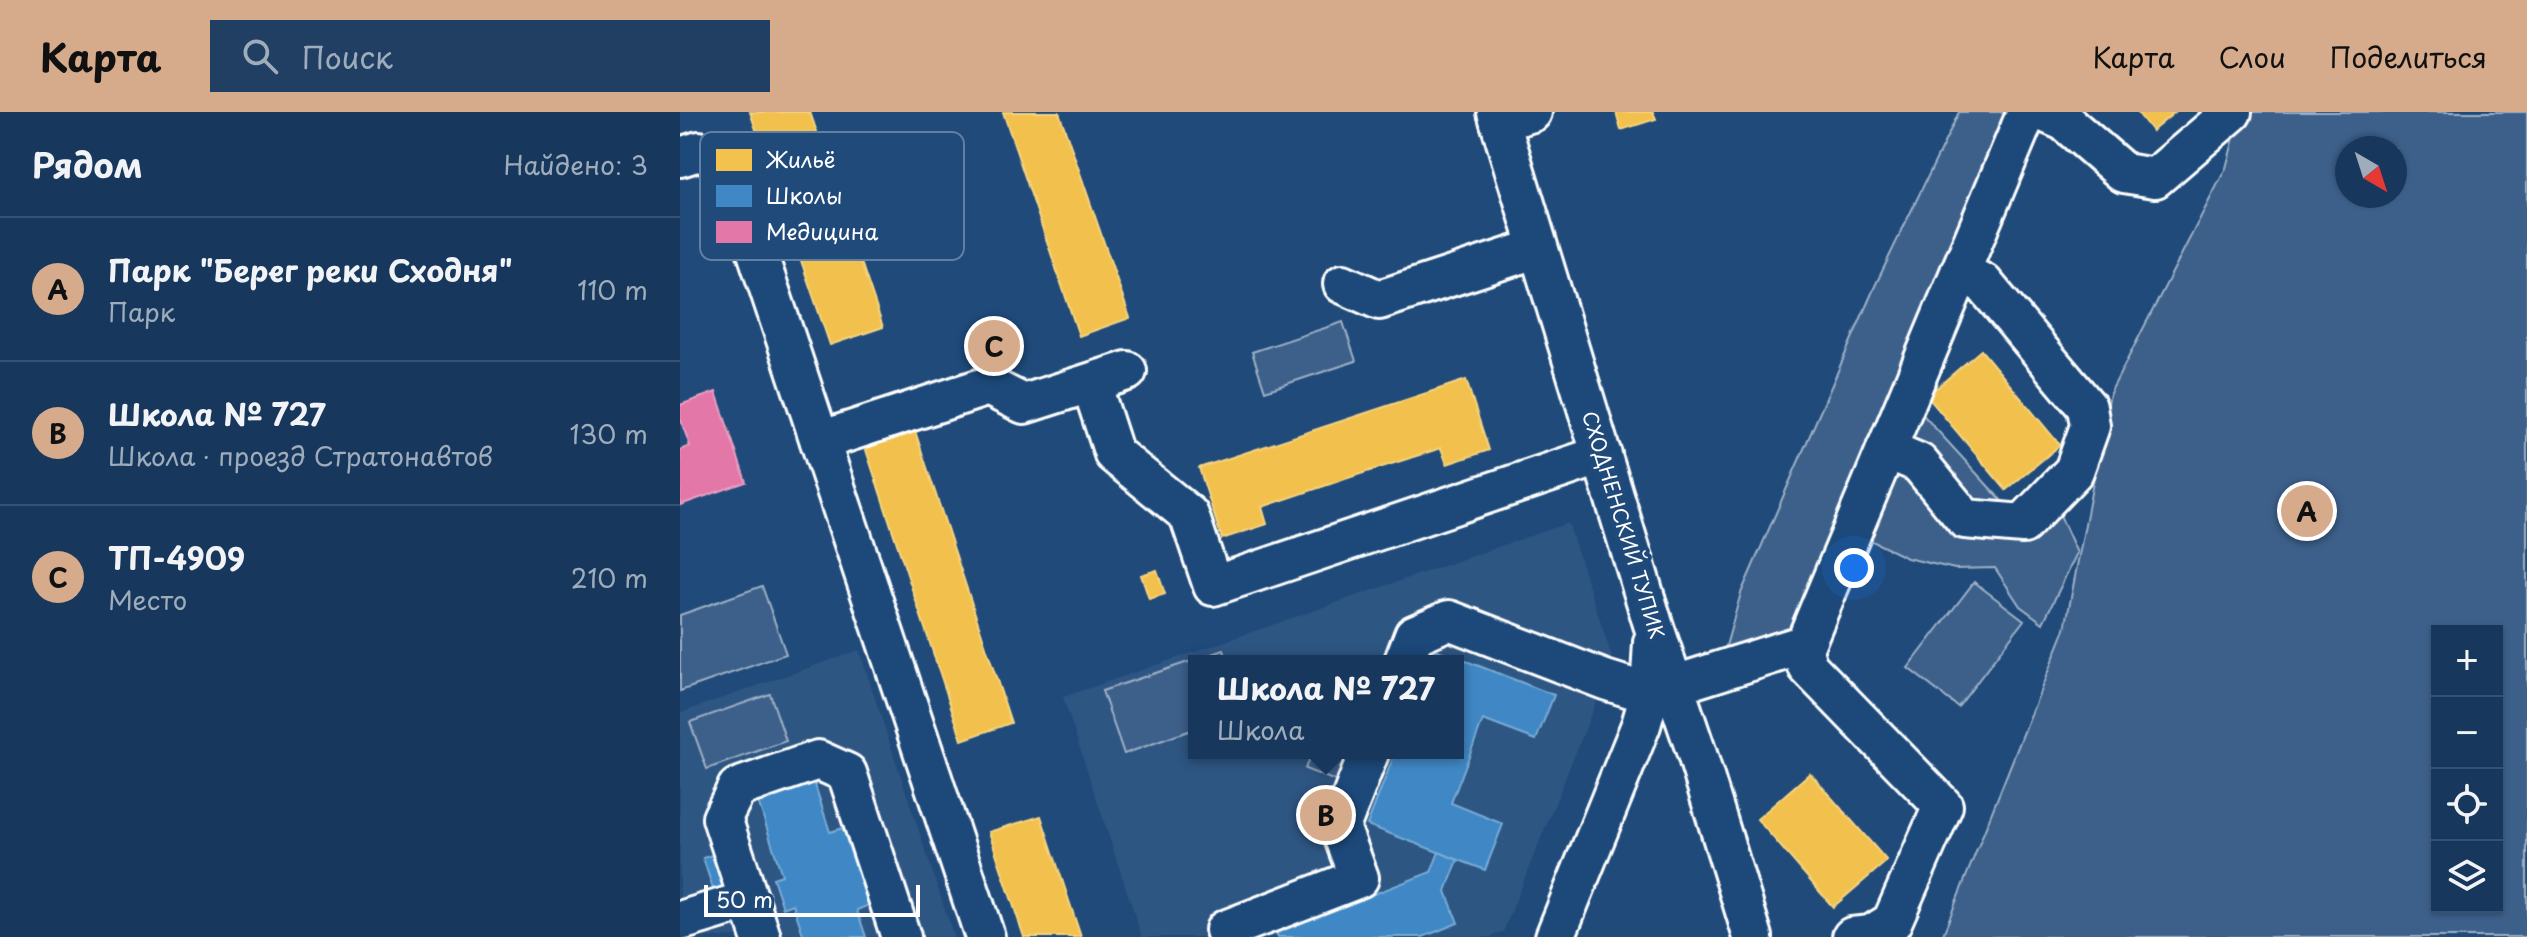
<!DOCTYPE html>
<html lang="ru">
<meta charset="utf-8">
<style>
:root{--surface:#17385c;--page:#203f62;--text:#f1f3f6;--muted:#9eacbb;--line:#365272;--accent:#d6ab8b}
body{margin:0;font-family:"Playpen Sans",sans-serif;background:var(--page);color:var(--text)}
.controls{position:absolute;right:24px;bottom:24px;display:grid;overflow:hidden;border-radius:0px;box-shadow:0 2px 6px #0004}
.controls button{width:72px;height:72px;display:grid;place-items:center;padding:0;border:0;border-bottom:2px solid var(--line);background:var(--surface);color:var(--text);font:40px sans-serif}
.compass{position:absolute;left:1655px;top:24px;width:72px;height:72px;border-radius:50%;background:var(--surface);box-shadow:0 2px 6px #0004;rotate:141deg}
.scale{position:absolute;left:24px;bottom:20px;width:216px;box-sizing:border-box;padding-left:8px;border:4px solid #fff;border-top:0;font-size:22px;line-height:28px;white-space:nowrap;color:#fff;-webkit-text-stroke:6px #1f4a7a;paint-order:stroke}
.you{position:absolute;left:1174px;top:456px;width:28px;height:28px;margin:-20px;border:6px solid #fff;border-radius:50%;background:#1a73e8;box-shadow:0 0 0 12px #1a73e833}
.badge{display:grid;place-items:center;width:52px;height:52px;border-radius:50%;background:var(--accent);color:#111;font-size:26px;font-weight:700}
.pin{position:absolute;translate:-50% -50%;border:4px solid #fff;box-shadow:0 2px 8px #0006}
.popup{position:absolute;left:508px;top:543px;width:276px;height:104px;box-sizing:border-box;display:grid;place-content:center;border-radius:0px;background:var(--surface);filter:drop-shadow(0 2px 6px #0005);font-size:26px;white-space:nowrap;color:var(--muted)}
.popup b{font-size:30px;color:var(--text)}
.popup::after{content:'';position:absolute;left:50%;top:100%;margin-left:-16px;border:16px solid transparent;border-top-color:var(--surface)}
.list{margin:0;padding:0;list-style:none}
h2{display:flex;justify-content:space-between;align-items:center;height:104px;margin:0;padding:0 32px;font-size:34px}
h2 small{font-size:26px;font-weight:400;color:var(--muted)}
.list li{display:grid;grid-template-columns:52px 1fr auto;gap:24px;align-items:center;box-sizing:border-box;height:144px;padding:0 32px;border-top:2px solid var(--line)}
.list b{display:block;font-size:30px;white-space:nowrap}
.list p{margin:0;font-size:26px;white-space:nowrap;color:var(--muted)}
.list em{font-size:26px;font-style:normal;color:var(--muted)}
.icon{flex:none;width:44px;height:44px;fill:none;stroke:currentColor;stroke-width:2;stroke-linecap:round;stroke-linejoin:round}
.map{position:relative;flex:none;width:1847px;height:825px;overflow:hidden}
header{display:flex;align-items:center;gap:48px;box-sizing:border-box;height:112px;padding:0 40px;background:var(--accent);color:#111}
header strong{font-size:38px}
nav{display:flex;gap:44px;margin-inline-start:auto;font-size:28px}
.search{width:560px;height:72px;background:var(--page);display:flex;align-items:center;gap:20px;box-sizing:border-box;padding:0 28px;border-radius:0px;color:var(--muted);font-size:30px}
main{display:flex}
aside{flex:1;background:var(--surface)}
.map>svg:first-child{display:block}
</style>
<header>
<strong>Карта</strong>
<div class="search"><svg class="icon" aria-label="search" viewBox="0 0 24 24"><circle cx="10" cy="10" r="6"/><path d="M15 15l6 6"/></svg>Поиск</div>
<nav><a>Карта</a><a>Слои</a><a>Поделиться</a></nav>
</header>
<main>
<aside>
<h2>Рядом<small>Найдено: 3</small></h2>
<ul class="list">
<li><span class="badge">A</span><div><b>Парк &quot;Берег реки Сходня&quot;</b><p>Парк</p></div><em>110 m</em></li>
<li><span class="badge">B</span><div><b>Школа № 727</b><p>Школа · проезд Стратонавтов</p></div><em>130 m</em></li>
<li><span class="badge">C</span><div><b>ТП-4909</b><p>Место</p></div><em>210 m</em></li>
</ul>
</aside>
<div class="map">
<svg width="1847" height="825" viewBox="0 0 1847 825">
<rect width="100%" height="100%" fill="#1f4a7a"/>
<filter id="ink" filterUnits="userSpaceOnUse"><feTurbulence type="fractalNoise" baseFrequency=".0125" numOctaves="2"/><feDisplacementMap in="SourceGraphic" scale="16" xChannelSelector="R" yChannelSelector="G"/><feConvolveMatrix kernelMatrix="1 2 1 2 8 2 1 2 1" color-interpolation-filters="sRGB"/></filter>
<g filter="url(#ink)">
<g fill="#2e5683" fill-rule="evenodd">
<path d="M888 411 933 548 823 820 811 825H462L383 585ZM514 549H778V641H514Z"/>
<polygon points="179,538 274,825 3,825 0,816 0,601"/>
</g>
<g fill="#3c618b" stroke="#9eb0c5" stroke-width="2" fill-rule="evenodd">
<polygon points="1279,0 1341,0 1222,280 1322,389 1380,403 1397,441 1363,511 1340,494 1315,456 1275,457 1227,446 1186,426 1110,528 1066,538 1046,534 1061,481 1195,174"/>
<path d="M1561 0H1847V825H1262L1385 517 1430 281 1546 56ZM1667 36H1715V84H1667ZM1757 519H1817V795H1757Z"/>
<polygon points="663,210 676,249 585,279 572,240"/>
<polygon points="1294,470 1344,508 1278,595 1228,556"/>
<polygon points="82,474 106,542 0,579 0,503"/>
<polygon points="544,538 548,549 514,549 514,617 444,642 422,579"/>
<polygon points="90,582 106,629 27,657 10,610"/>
<polygon points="631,641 681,641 668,674 625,657"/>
</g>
<g fill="#f2c14e" stroke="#f6d483" stroke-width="2">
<polygon points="70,0 130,0 203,215 150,233"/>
<polygon points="323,0 379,0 450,206 399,224"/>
<polygon points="936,0 973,0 976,7 941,18"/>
<polygon points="1457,0 1495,0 1472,19"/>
<polygon points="326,212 336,246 302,256 291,223"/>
<polygon points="1301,238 1380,333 1326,378 1247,284"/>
<polygon points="786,268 809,338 767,352 761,336 671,365 582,395 587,412 542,427 519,356"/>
<polygon points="235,319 331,611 282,628 185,335"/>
<polygon points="477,458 485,482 469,487 461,463"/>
<polygon points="1130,661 1207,749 1153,795 1077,707"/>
<polygon points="361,704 401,825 344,825 309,720"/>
</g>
<g fill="#3f88c5" stroke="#79acd6" stroke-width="2">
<polygon points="755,537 874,583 856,628 803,608 771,691 823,712 805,758 687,713 715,641 778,641 778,549 750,549"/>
<polygon points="134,670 150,720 163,716 189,793 177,798 186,825 124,825 113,792 103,796 93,766 102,763 78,689"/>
<polygon points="41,740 53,773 34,780 23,746"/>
<polygon points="759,740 778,748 766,779 778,811 743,825 598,825 596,820 751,760"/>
</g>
<polygon fill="#e377a8" stroke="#eba0c2" stroke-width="2" points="36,280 66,370 0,393 0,338 10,334 0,306 0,293"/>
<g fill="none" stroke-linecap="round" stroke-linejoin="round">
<g stroke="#fff" stroke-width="44">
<g id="minor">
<polyline points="817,0 973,512 1017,642 1073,825"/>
<polyline points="1363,0 1384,9 1444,61 1475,66 1552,0"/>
<polyline points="820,10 852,0"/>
<polyline points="0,45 19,39 48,53 305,825"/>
<polyline points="663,172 699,188 858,136"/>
<polyline points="411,271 434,342 509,403 533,474 922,343"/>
<polyline points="140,329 308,274 344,292 447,259"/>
<polyline points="1206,337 1239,351 1285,407 1343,412 1394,359 1410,314 1407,295 1303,171 1280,161"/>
<polyline points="1121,534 1128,555 1263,694 1212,810 1191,823 1172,825"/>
<polyline points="724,549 734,523 769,508 925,568 970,582"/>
<polyline points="995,573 1125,532 1347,0"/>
<polyline points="0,809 69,788"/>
<polyline points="81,825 42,706 57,676 138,648 167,661 221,825"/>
<polyline points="548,825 545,818 679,766 660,715 689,641"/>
<polyline points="875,825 961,613 970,582 973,530"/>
</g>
</g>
<use href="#minor" stroke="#1f4a7a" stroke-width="38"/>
</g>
</g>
<g text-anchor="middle" stroke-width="8" stroke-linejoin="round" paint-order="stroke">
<g font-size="20" fill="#fff" stroke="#1f4a7a">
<text transform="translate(943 413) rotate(73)" y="7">СХОДНЕНСКИЙ ТУПИК</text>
</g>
</g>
<rect x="20" y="20" width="264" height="128" rx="12" fill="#1f4a7a" stroke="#6280a2" stroke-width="2"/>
<rect x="36" y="37" width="36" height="22" fill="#f2c14e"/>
<rect x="36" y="73" width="36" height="22" fill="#3f88c5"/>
<rect x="36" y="109" width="36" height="22" fill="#e377a8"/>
<g font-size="22" fill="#fff">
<text x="86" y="56">Жильё</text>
<text x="86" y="92">Школы</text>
<text x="86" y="128">Медицина</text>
</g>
</svg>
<div class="controls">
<button>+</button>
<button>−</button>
<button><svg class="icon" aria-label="locate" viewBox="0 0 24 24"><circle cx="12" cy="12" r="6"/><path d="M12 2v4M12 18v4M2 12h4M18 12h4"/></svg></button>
<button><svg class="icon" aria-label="layers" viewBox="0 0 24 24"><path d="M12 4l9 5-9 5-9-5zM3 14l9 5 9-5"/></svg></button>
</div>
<svg class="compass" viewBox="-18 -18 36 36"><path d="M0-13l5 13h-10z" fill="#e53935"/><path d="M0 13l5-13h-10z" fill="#9eacbb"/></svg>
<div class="scale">50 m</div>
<div class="you"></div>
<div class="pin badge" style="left:1627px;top:399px">A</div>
<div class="pin badge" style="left:646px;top:703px">B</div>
<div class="popup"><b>Школа № 727</b>Школа</div>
<div class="pin badge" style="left:314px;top:234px">C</div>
</div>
</main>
